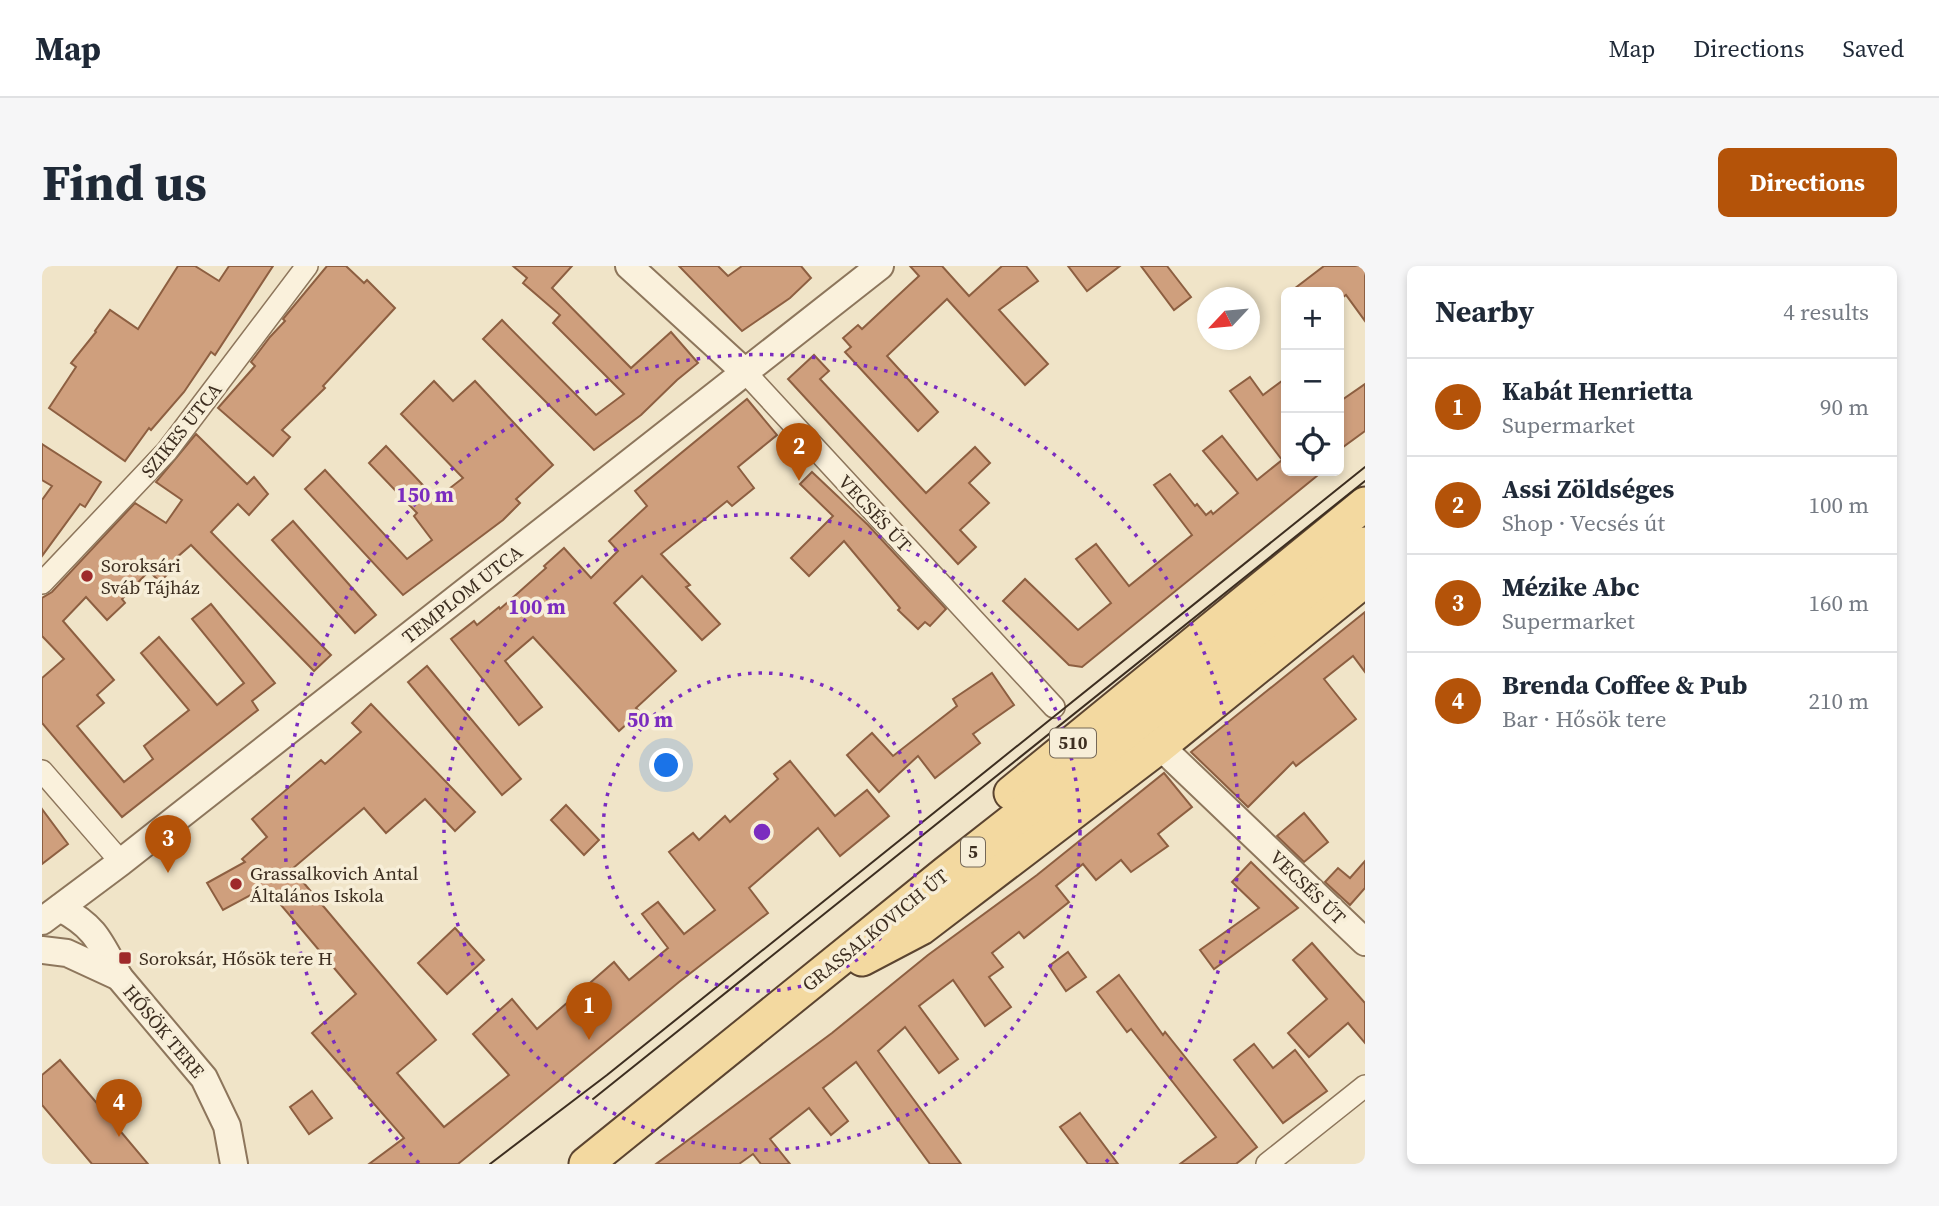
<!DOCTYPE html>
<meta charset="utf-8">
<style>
:root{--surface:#fff;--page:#f6f6f7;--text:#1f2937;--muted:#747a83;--line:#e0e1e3;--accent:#b45309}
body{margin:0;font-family:"Source Serif 4",serif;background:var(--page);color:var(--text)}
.controls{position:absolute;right:21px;top:21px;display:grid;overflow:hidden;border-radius:10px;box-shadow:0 4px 10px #0003}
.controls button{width:63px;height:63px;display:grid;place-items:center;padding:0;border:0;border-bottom:2px solid var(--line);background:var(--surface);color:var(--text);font:35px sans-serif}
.compass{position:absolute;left:1155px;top:21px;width:63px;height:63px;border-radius:50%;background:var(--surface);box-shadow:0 4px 10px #0003;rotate:244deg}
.you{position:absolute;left:625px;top:500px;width:24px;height:24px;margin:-18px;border:5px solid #fff;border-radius:50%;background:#1a73e8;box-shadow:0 0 0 10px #1a73e833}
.badge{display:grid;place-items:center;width:46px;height:46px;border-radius:50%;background:var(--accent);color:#fff;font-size:23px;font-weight:700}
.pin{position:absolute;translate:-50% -58px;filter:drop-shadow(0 2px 4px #0008)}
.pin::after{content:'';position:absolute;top:37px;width:24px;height:21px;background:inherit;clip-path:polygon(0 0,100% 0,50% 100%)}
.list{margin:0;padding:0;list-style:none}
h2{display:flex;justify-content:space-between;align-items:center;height:91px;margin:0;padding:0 28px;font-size:30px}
h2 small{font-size:23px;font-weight:400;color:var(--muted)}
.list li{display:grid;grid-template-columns:46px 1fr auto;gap:21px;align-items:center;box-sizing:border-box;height:98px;padding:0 28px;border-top:2px solid var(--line)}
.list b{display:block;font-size:26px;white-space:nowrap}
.list p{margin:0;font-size:23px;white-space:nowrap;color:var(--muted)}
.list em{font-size:23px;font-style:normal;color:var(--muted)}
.icon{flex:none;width:38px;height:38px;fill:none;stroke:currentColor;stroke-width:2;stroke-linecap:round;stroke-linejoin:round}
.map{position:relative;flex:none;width:1323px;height:898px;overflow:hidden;border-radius:10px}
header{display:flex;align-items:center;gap:42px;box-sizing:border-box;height:98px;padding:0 35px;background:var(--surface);border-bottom:2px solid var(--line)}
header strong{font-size:33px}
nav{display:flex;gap:38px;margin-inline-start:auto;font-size:24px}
.intro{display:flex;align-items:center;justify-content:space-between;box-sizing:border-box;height:168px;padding:0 42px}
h1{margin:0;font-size:49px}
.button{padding:18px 32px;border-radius:10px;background:var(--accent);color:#fff;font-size:24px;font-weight:700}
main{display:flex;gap:42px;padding:0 42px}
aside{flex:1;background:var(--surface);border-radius:10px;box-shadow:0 4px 10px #0003}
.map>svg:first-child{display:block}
</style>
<header>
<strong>Map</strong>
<nav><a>Map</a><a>Directions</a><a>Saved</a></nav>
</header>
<div class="intro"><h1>Find us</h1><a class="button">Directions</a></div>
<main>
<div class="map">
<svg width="1323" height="898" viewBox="0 0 1323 898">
<rect width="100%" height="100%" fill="#f0e4c8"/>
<g fill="#cf9f7d" stroke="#8d5f41" stroke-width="2">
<polygon points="136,0 153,0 177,15 187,0 231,0 173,89 169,86 142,126 109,164 107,162 83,195 7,142 34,101 29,97 54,66 53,65 68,44 96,63"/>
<polygon points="285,0 304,0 322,17 325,14 353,42 281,120 283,122 240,164 248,171 231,190 176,142 213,100 209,96 228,71 243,55 241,53"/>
<polygon points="471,0 530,0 510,22 589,102 629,66 656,97 635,114 599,149 552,184 441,73 460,54 554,149 582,128 511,57 518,49 481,17 485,12"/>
<polygon points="637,0 676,0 686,10 700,0 759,0 769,12 748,32 700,65"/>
<polygon points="868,0 900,0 927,30 960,0 984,0 996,15 957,44 1006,98 983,119 905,33 845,90 896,146 876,165 803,86 809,81 801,72 816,59 820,63 877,10"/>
<polygon points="1026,0 1078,0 1045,25"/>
<polygon points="1099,0 1125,0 1149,31 1132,44"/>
<polygon points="1282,0 1323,0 1323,55 1304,29 1297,34 1297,26 1248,26"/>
<polygon points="772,89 787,105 778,113 884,227 933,181 948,197 927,217 947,237 918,264 934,281 916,298 746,113"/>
<polygon points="1208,111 1221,129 1244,112 1244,205 1281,205 1040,401 1027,399 961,335 983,313 1036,364 1069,337 1034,293 1054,278 1087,320 1150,269 1112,219 1128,208 1153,240 1155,238 1164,249 1169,245 1171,248 1196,227 1161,185 1180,170 1215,214 1240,194 1188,125"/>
<polygon points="392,115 411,135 433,115 511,199 474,233 478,237 461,254 361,329 263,223 283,204 365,293 390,274 372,250 375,247 327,197 344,180 394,233 421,212 359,148"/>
<polygon points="1323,118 1323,165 1297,184 1297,136"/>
<polygon points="705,133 735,169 696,201 712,222 690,240 685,235 619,288 648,319 644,321 678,358 660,374 600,310 572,337 634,405 594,442 598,446 577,465 491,371 463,395 500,441 477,459 409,373 432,355 435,359 457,341 458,343 504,302 502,300 522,282 549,312 576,285 567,275 605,240 593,225"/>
<polygon points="154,168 205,218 212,211 226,228 207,249 196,238 169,266 289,389 272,405 149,279 133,293 136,297 118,316 107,305 80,333 83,337 65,354 44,331 21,355 72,414 55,429 62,437 35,460 82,516 111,493 102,480 147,444 99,387 117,371 175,439 202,417 150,353 169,338 233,417 210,435 216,444 80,551 0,457 0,412 22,393 0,370 0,332 10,326 93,237 124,257 140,234 114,216"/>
<polygon points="0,178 59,216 43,241 38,238 0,290 0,234 10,220 0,214"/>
<polygon points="770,206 826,259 904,343 888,360 883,356 876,363 856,344 858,342 802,275 767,310 749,292 791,250 758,218"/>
<polygon points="251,255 334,349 313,367 230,274"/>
<polygon points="1323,346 1323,406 1311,390 1282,413 1314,453 1254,500 1251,496 1206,541 1149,486"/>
<polygon points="385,400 479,513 460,529 366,416"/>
<polygon points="950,407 972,439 931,468 938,477 893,512 876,490 837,526 805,489 830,467 851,490 915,440 911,433"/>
<polygon points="329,438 433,546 413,565 383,533 344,567 322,542 250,603 394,774 355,807 402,861 467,809 431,768 470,733 495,763 572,696 587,714 626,682 600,648 616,636 642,668 673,644 627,586 651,567 657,574 683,550 688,556 736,513 732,508 748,495 793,550 825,524 847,550 798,590 776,562 707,622 726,647 637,716 416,898 327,898 362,872 270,767 314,728 234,633 228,637 218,624 181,644 165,617 203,596 200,593 225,571 210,553 279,494 283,498 319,466 310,457"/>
<polygon points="1122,507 1150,541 1116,568 1126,580 1089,606 1079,594 1054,614 1041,598 1014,620 1027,636 982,672 977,666 950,687 961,701 947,711 969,741 943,760 911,714 877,740 916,793 897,807 863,761 836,785 919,898 888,898 814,796 781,822 806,855 789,869 767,842 728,873 748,898 719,898 711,888 697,898 614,898 790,767 886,689 995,609"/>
<polygon points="524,539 557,574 542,589 509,554"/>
<polygon points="0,543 26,578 0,598"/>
<polygon points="1262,547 1286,576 1262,596 1235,570"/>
<polygon points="1323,595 1323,622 1308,639 1283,616 1296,602 1308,612"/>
<polygon points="1209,596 1256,642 1172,703 1158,684 1217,642 1190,616"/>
<polygon points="413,662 442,694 405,728 376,697"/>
<polygon points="1270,677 1323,737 1323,777 1306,757 1267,791 1246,767 1285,733 1251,694"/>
<polygon points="1026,686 1044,711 1024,725 1007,700"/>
<polygon points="1077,709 1121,769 1123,766 1215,881 1194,898 1138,898 1174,871 1089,763 1085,766 1055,726"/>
<polygon points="1212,778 1231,802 1253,784 1285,825 1241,857 1192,794"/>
<polygon points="18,794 53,835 106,898 50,898 0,839 0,809"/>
<polygon points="270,825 290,852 267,868 248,841"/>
<polygon points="1038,847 1076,898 1046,898 1018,861"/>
</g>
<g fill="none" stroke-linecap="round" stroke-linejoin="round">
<g stroke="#8d765c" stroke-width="24">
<g id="minor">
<polyline points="703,106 1012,441"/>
<polyline points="0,317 125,185 265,0"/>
<polyline points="0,505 79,596"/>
<polyline points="1225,898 1323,820"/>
</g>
</g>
<g stroke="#8d765c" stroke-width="30">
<g id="tertiary">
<polyline points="587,0 703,106"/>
<polyline points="1118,480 1323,676"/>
<path d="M18 642C54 661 58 676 77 711"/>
<polyline points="0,655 79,596 838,0"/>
<polyline points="0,684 25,687 77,711 162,812 185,860 192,898"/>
</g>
</g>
<g stroke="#5b4430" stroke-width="37">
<g id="primary">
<polyline points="969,527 1323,238"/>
<polyline points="820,693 879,662 1118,480 1323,314"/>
<polyline points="544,898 904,607 1323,278"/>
</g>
</g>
<use href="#minor" stroke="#faf1dc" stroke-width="21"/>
<use href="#tertiary" stroke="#faf1dc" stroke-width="26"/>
<use href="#primary" stroke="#f3d9a0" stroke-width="33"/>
<g stroke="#3d2e20" stroke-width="2">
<polyline points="551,833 1323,215"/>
<polyline points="448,898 565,809 1323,201"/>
</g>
</g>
<g fill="none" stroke="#7b2cbf" stroke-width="3.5" stroke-dasharray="3.5 7">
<circle cx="720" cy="566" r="159"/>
<circle cx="720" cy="566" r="318"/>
<path d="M377 897A477 477 0 1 1 1063 897"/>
</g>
<g fill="#9e2a2b" stroke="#f7eed8" stroke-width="2.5">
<circle cx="45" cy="310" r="7"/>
<circle cx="194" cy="618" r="7"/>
<rect x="76" y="685" width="14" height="14" rx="3.5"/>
</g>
<g text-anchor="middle" stroke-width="7" stroke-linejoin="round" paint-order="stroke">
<g fill="#f7eed8" stroke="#756857" stroke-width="2">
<rect x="1008" y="462.5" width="46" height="29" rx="5"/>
<rect x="919" y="571.5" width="24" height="29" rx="5"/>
</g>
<g font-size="18" font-weight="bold" fill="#3d2e20">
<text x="1031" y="483">510</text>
<text x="931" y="592">5</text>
</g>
<g font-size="19" fill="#3d2e20" stroke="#f7eed8">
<text transform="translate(139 164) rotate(-51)" y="7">SZIKES UTCA</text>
<text transform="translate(833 247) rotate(47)" y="7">VECSÉS ÚT</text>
<text transform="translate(420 328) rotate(-38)" y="7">TEMPLOM UTCA</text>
<text transform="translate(1266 621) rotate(44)" y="7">VECSÉS ÚT</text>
<text transform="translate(833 664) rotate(-39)" y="7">GRASSALKOVICH ÚT</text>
<text transform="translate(122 765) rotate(50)" y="7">HŐSÖK TERE</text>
</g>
<g font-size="19" fill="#3d2e20" stroke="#f7eed8" text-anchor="start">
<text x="59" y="306">Soroksári<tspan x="59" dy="22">Sváb Tájház</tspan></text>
<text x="208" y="614">Grassalkovich Antal<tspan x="208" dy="22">Általános Iskola</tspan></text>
<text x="97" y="699">Soroksár, Hősök tere H</text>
</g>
</g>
<circle cx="720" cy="566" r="10" fill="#7b2cbf" stroke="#f7eed8" stroke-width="3.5"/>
<g font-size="21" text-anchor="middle" font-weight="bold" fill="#7b2cbf" stroke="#f7eed8" stroke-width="7" stroke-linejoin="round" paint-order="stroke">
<text x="383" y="236">150 m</text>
<text x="495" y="348">100 m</text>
<text x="608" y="461">50 m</text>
</g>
</svg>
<div class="controls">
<button>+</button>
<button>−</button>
<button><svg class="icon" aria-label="locate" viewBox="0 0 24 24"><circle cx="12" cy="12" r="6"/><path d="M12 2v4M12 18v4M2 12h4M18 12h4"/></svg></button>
</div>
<svg class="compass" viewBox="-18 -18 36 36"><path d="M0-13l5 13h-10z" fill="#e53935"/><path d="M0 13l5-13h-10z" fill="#747a83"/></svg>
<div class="you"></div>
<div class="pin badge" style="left:547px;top:774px">1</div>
<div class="pin badge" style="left:757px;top:215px">2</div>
<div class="pin badge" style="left:126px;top:607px">3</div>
<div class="pin badge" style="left:77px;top:871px">4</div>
</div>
<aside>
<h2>Nearby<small>4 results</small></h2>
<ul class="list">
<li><span class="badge">1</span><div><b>Kabát Henrietta</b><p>Supermarket</p></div><em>90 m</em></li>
<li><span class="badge">2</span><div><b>Assi Zöldséges</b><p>Shop · Vecsés út</p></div><em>100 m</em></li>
<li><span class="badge">3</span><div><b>Mézike Abc</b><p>Supermarket</p></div><em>160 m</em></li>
<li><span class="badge">4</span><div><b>Brenda Coffee &amp; Pub</b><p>Bar · Hősök tere</p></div><em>210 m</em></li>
</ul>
</aside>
</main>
